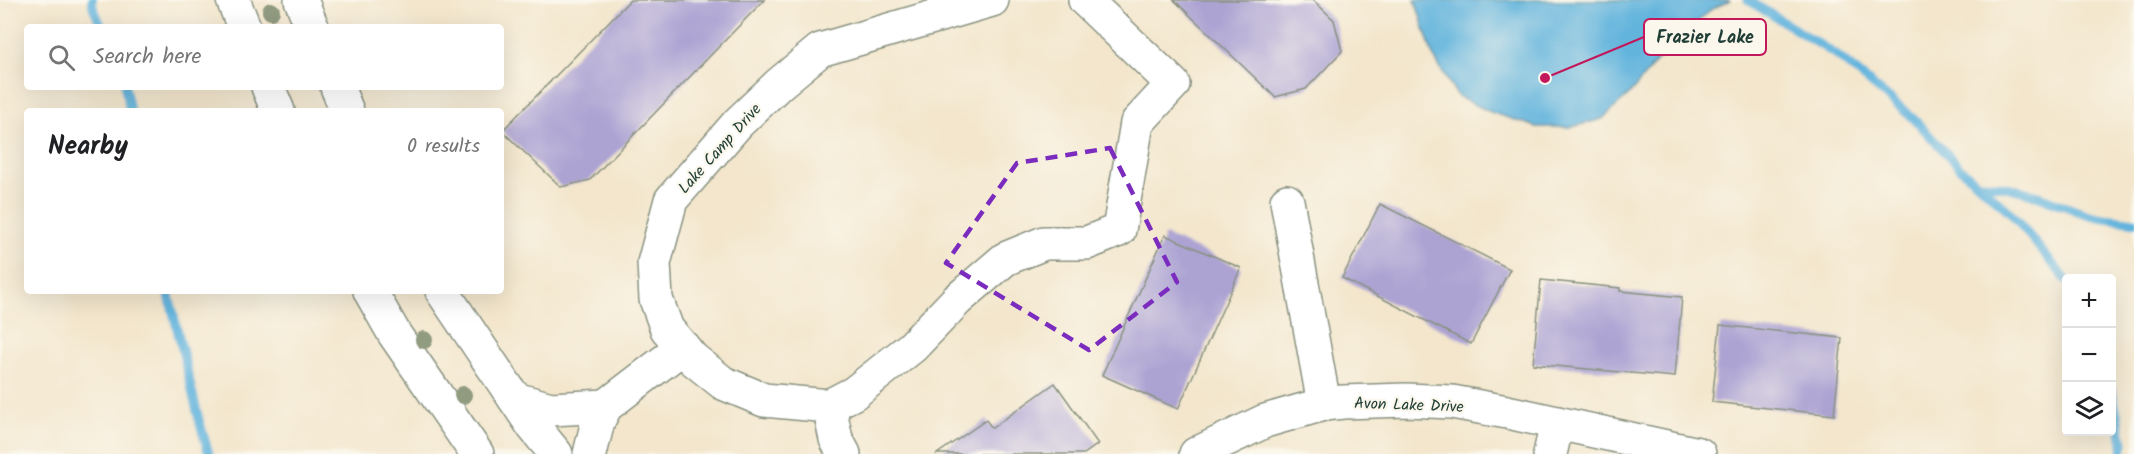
<!DOCTYPE html>
<meta charset="utf-8">
<style>
:root{--surface:#fff;--page:#f6f6f6;--text:#202124;--muted:#757577;--line:#e0e0e0}
body{margin:0;font-family:Kalam,sans-serif;background:var(--page);color:var(--text)}
.controls{position:absolute;right:18px;bottom:18px;display:grid;overflow:hidden;border-radius:6px;box-shadow:0 6px 24px #0002}
.controls button{width:54px;height:54px;display:grid;place-items:center;padding:0;border:0;border-bottom:2px solid var(--line);background:var(--surface);color:var(--text);font:30px sans-serif}
.list{margin:0;padding:0;list-style:none}
h2{display:flex;justify-content:space-between;align-items:center;height:78px;margin:0;padding:0 24px;font-size:26px}
h2 small{font-size:20px;font-weight:400;color:var(--muted)}
.icon{flex:none;width:33px;height:33px;fill:none;stroke:currentColor;stroke-width:2;stroke-linecap:round;stroke-linejoin:round}
.map{position:relative;flex:none;width:2134px;height:454px;overflow:hidden}
.search{position:absolute;background:var(--surface);box-shadow:0 6px 24px #0002;left:24px;top:24px;width:480px;height:66px;display:flex;align-items:center;gap:15px;box-sizing:border-box;padding:0 21px;border-radius:6px;color:var(--muted);font-size:22px}
.panel{position:absolute;background:var(--surface);box-shadow:0 6px 24px #0002;left:24px;top:108px;width:480px;height:186px;border-radius:6px}
.map>svg:first-child{display:block}
</style>
<div class="map">
<svg width="2134" height="454" viewBox="0 0 2134 454">
<rect width="100%" height="100%" fill="#fbf7ec"/>
<filter id="ink" filterUnits="userSpaceOnUse"><feTurbulence type="fractalNoise" baseFrequency=".0167" numOctaves="2"/><feDisplacementMap in="SourceGraphic" scale="12" xChannelSelector="R" yChannelSelector="G"/><feConvolveMatrix kernelMatrix="1 2 1 2 8 2 1 2 1" color-interpolation-filters="sRGB"/></filter>
<filter id="wash" filterUnits="userSpaceOnUse"><feTurbulence type="fractalNoise" baseFrequency=".008" numOctaves="4" result="noise"/><feDisplacementMap in="SourceGraphic" scale="24" xChannelSelector="R" yChannelSelector="G"/><feGaussianBlur stdDeviation="1.35" result="paint"/><feColorMatrix in="noise" values="0 0 0 0 0 0 0 0 0 0 0 0 0 0 0 0 0 1.4 0 .05"/><feComposite in="paint" operator="in"/></filter>
<g filter="url(#wash)">
<rect width="100%" height="100%" fill="#f3e6cc"/>
<polygon fill="#62b4dd" stroke="#407888" stroke-width="1.5" points="1415,0 1731,0 1710,10 1656,62 1629,95 1602,119 1572,127 1537,127 1493,113 1458,97 1433,56"/>
<g fill="none" stroke-linecap="round" stroke-linejoin="round">
<g stroke="#62b4dd" stroke-width="9">
<polyline points="92,0 93,7 102,27"/>
<polyline points="1748,0 1835,54 1914,119 1960,168 2009,211 2066,280"/>
<polyline points="125,87 130,111"/>
<path d="M1979 184C2014 184 2050 201 2083 213 2099 219 2118 219 2134 222"/>
<polyline points="168,291 199,420 209,454"/>
<polyline points="2112,391 2123,442 2122,454"/>
</g>
</g>
<g id="blocks">
<g fill="#aca3d3">
<polygon points="630,0 764,0 590,180 561,187 502,131"/>
<polygon points="1174,0 1313,0 1334,20 1342,51 1306,89 1275,97"/>
<polygon points="1380,204 1510,269 1471,344 1342,278"/>
<polygon points="1165,235 1241,268 1178,409 1102,375"/>
<polygon points="1541,280 1620,288 1620,291 1682,297 1675,377 1533,364"/>
<polygon points="1720,325 1842,338 1834,415 1712,402"/>
<polygon points="1055,383 1098,444 1084,454 937,454 986,420 992,428"/>
</g>
</g>
</g>
<g filter="url(#ink)">
<use href="#blocks" fill-opacity="0" stroke="#899280" stroke-width="1.5"/>
<g fill="none" stroke-linecap="round" stroke-linejoin="round">
<g stroke="#899280" stroke-width="36">
<g id="street">
<polyline points="992,0 820,50 779,84 738,123 671,200 654,263 656,299 667,329 693,359 723,383 764,400 829,406 854,393 912,347 957,300 1005,259 1044,243 1087,243 1119,230 1137,123 1173,84 1085,0"/>
<polyline points="1287,201 1324,404"/>
<polyline points="515,399 551,409 606,406"/>
<polyline points="829,406 836,439 844,454"/>
<polyline points="590,454 598,421 606,406 683,347"/>
<polyline points="1196,454 1265,421 1324,404 1343,402 1406,400 1452,402 1507,412 1699,454"/>
<polyline points="1550,454 1557,423"/>
</g>
</g>
<g stroke="#899280" stroke-width="36">
<g id="primary">
<polyline points="233,0 244,27"/>
<polyline points="301,0 312,27"/>
<polyline points="268,87 278,111"/>
<polyline points="337,87 347,111"/>
<polyline points="370,291 395,335 477,454"/>
<polyline points="442,291 533,426 556,454"/>
</g>
</g>
<use href="#street" stroke="#fff" stroke-width="33"/>
<use href="#primary" stroke="#fff" stroke-width="33"/>
</g>
<g fill="#919b80">
<circle cx="271" cy="11" r="9"/>
<circle cx="424" cy="340" r="9"/>
<circle cx="463" cy="395" r="9"/>
</g>
</g>
<path fill="none" stroke="#7b2cbf" stroke-width="4.5" stroke-dasharray="12 8" stroke-linejoin="round" d="M1110 148 1177 282 1089 350 946 263 1017 163Z"/>
<g text-anchor="middle" stroke-width="4.5" stroke-linejoin="round" paint-order="stroke">
<g font-size="16" fill="#1f3d34" stroke="#fbf7ec">
<text transform="translate(719 148) rotate(-48)" y="6">Lake Camp Drive</text>
<text transform="translate(1409 404) rotate(2)" y="6">Avon Lake Drive</text>
</g>
</g>
<path fill="none" stroke="#c2185b" stroke-width="2" d="M1545 78L1644 37"/>
<circle fill="#c2185b" stroke="#fbf7ec" stroke-width="2" cx="1545" cy="78" r="6"/>
<rect fill="#fbf7ec" stroke="#c2185b" stroke-width="2" x="1644" y="19" width="122" height="36" rx="6"/>
<g font-size="18" text-anchor="middle" font-weight="bold" fill="#1f3d34">
<text x="1705" y="43">Frazier Lake</text>
</g>
</svg>
<div class="controls">
<button>+</button>
<button>−</button>
<button><svg class="icon" aria-label="layers" viewBox="0 0 24 24"><path d="M12 4l9 5-9 5-9-5zM3 14l9 5 9-5"/></svg></button>
</div>
<div class="search"><svg class="icon" aria-label="search" viewBox="0 0 24 24"><circle cx="10" cy="10" r="6"/><path d="M15 15l6 6"/></svg>Search here</div>
<section class="panel">
<h2>Nearby<small>0 results</small></h2>
<ul class="list">
</ul>
</section>
</div>
